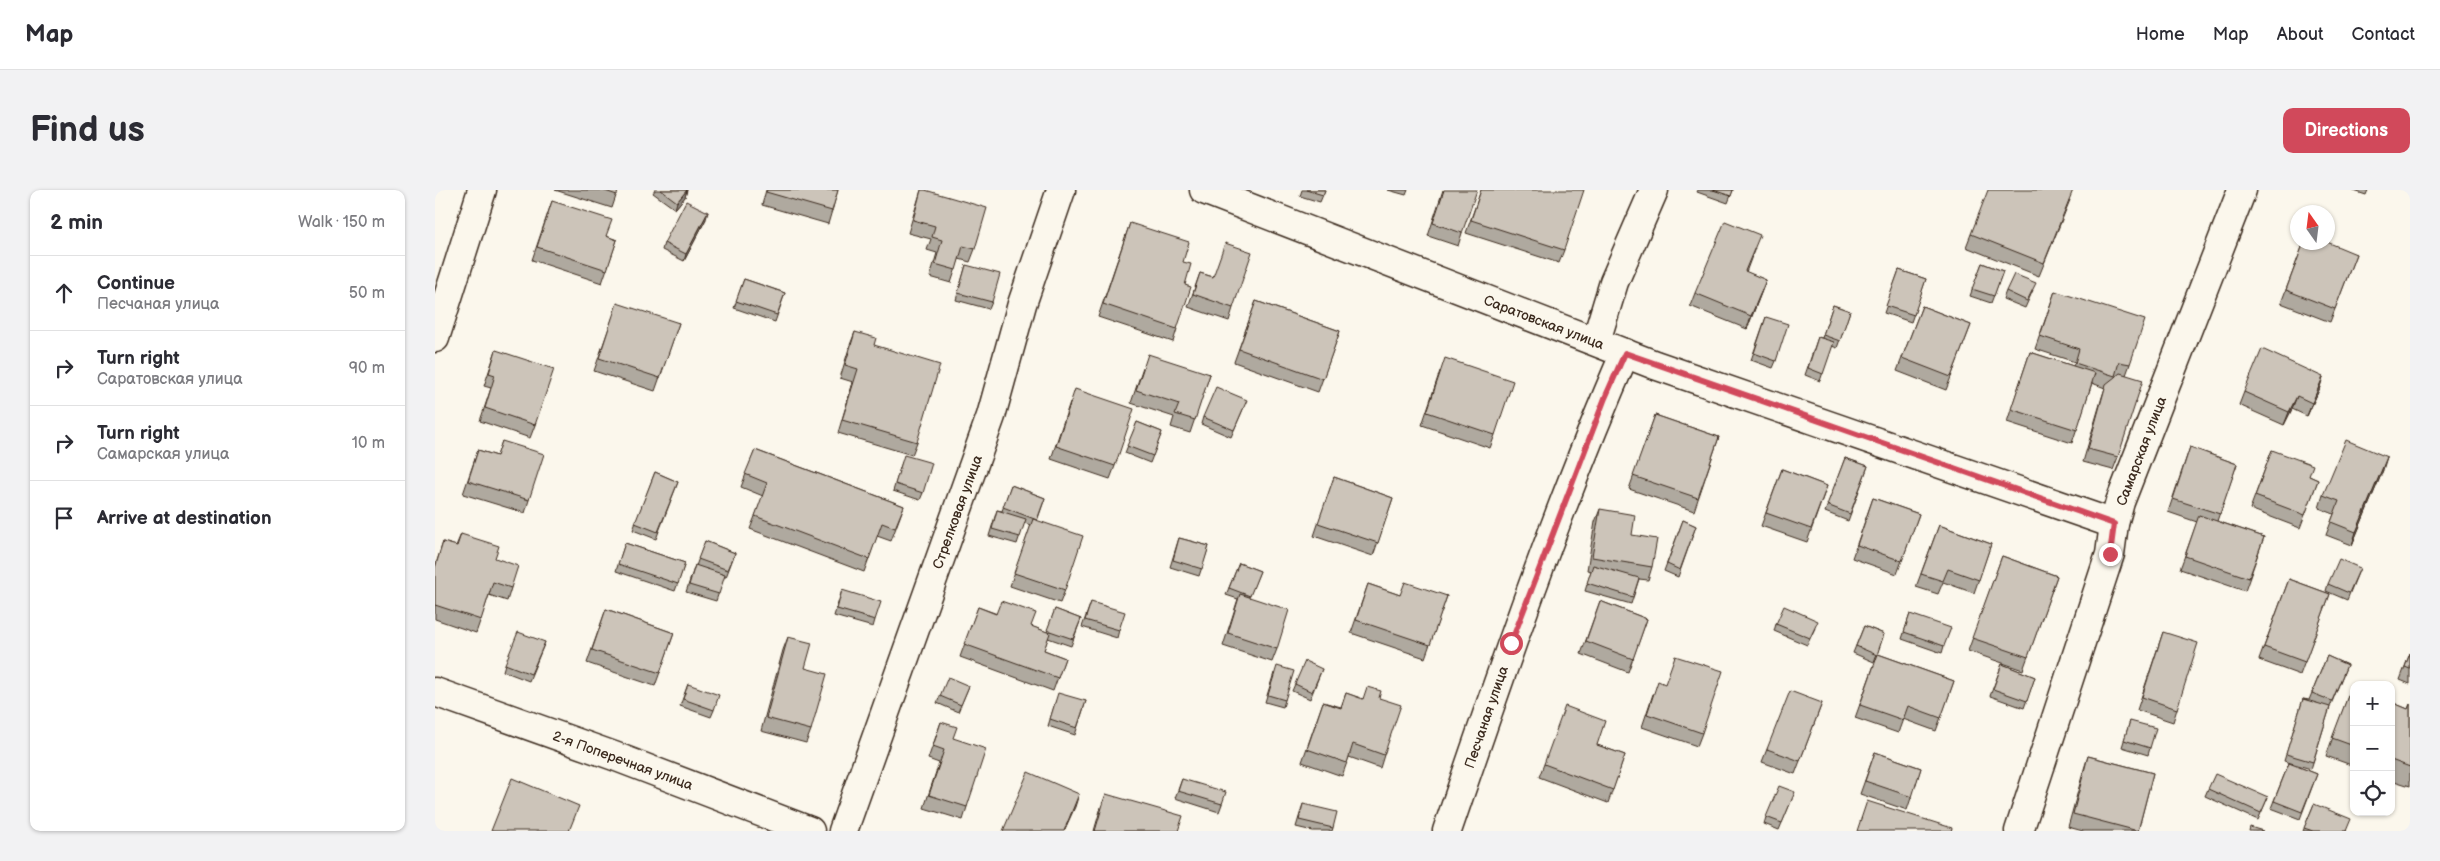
<!DOCTYPE html>
<meta charset="utf-8">
<style>
:root{--surface:#fff;--page:#f2f2f3;--text:#2b2b33;--muted:#7c7c81;--line:#e1e1e2;--accent:#d1495b}
body{margin:0;font-family:"Balsamiq Sans",sans-serif;background:var(--page);color:var(--text)}
.controls{position:absolute;right:15px;bottom:15px;display:grid;overflow:hidden;border-radius:10px;box-shadow:0 1px 4px #0004}
.controls button{width:45px;height:45px;display:grid;place-items:center;padding:0;border:0;border-bottom:1px solid var(--line);background:var(--surface);color:var(--text);font:25px sans-serif}
.compass{position:absolute;left:1855px;top:15px;width:45px;height:45px;border-radius:50%;background:var(--surface);box-shadow:0 1px 4px #0004;rotate:346deg}
.stop{position:absolute;width:15px;height:15px;margin:-11px;border:4px solid #d1495b;border-radius:50%;background:#fff}
.stop.end{background:#d1495b;border-color:#fff;box-shadow:0 1px 5px #0008}
.list{margin:0;padding:0;list-style:none}
h2{display:flex;justify-content:space-between;align-items:center;height:65px;margin:0;padding:0 20px;font-size:21px}
h2 small{font-size:16px;font-weight:400;color:var(--muted)}
.list li{display:grid;grid-template-columns:32px 1fr auto;gap:15px;align-items:center;box-sizing:border-box;height:75px;padding:0 20px;border-top:1px solid var(--line)}
.list b{display:block;font-size:19px;white-space:nowrap}
.list p{margin:0;font-size:16px;white-space:nowrap;color:var(--muted)}
.list em{font-size:16px;font-style:normal;color:var(--muted)}
.icon{flex:none;width:28px;height:28px;fill:none;stroke:currentColor;stroke-width:2;stroke-linecap:round;stroke-linejoin:round}
.map{position:relative;flex:none;width:1975px;height:641px;overflow:hidden;border-radius:10px}
header{display:flex;align-items:center;gap:30px;box-sizing:border-box;height:70px;padding:0 25px;background:var(--surface);border-bottom:1px solid var(--line)}
header strong{font-size:24px}
nav{display:flex;gap:28px;margin-inline-start:auto;font-size:18px}
.intro{display:flex;align-items:center;justify-content:space-between;box-sizing:border-box;height:120px;padding:0 30px}
h1{margin:0;font-size:35px}
.button{padding:12px 22px;border-radius:10px;background:var(--accent);color:#fff;font-size:18px;font-weight:700}
main{display:flex;gap:30px;padding:0 30px}
aside{flex:1;background:var(--surface);border-radius:10px;box-shadow:0 1px 4px #0004}
.map>svg:first-child{display:block}
</style>
<header>
<strong>Map</strong>
<nav><a>Home</a><a>Map</a><a>About</a><a>Contact</a></nav>
</header>
<div class="intro"><h1>Find us</h1><a class="button">Directions</a></div>
<main>
<aside>
<h2>2 min<small>Walk · 150 m</small></h2>
<ul class="list">
<li><svg class="icon" aria-label="ahead" viewBox="0 0 24 24"><path d="M12 20V5M6 11l6-6 6 6"/></svg><div><b>Continue</b><p>Песчаная улица</p></div><em>50 m</em></li>
<li><svg class="icon" aria-label="right" viewBox="0 0 24 24"><path d="M7 20v-9h11M14 6l5 5-5 5"/></svg><div><b>Turn right</b><p>Саратовская улица</p></div><em>90 m</em></li>
<li><svg class="icon" aria-label="right" viewBox="0 0 24 24"><path d="M7 20v-9h11M14 6l5 5-5 5"/></svg><div><b>Turn right</b><p>Самарская улица</p></div><em>10 m</em></li>
<li><svg class="icon" aria-label="arrive" viewBox="0 0 24 24"><path d="M6 21V4h12l-3 4 3 4H6"/></svg><div><b>Arrive at destination</b></div></li>
</ul>
</aside>
<div class="map">
<svg width="1975" height="641" viewBox="0 0 1975 641">
<rect width="100%" height="100%" fill="#fbf7ec"/>
<filter id="ink" filterUnits="userSpaceOnUse"><feTurbulence type="fractalNoise" baseFrequency=".02" numOctaves="2"/><feDisplacementMap in="SourceGraphic" scale="10" xChannelSelector="R" yChannelSelector="G"/><feConvolveMatrix kernelMatrix="1 2 1 2 8 2 1 2 1" color-interpolation-filters="sRGB"/></filter>
<g filter="url(#ink)">
<g fill="none" stroke-linecap="round" stroke-linejoin="round">
<g stroke="#3b2a1e" stroke-width="31">
<g id="minor">
<polyline points="769,0 1220,175 1679,334"/>
<polyline points="0,148 47,0"/>
<polyline points="1161,151 1179,92 1219,0"/>
<polyline points="0,502 179,566 375,641"/>
<polyline points="408,641 556,226 587,114 626,0"/>
<path d="M1012 641C1067 480 1122 319 1190 163"/>
<polyline points="1584,641 1675,364 1679,334 1685,312 1807,0"/>
</g>
</g>
<use href="#minor" stroke="#fbf7ec" stroke-width="28"/>
</g>
<g fill="#afa99f" stroke="#3b2a1e">
<polygon points="120,0 183,0 177,18"/>
<polygon points="220,0 252,0 250,7 240,19 218,3"/>
<polygon points="331,0 403,0 393,34 327,15"/>
<polygon points="486,0 540,59 535,72 524,69 516,93 495,87 502,63 492,60 496,49 473,43"/>
<polygon points="867,0 890,0 885,12 865,6"/>
<polygon points="953,0 973,0 971,5"/>
<polygon points="1008,0 1027,43 1023,56 993,46"/>
<polygon points="1046,0 1129,60 1124,73 1031,43"/>
<polygon points="1263,0 1298,0 1293,13 1262,2"/>
<polygon points="1916,0 1933,0 1931,5"/>
<polygon points="1635,10 1604,86 1531,57 1536,44"/>
<polygon points="117,11 171,46 182,50 167,93 97,70"/>
<polygon points="271,29 249,71 227,60 229,53"/>
<polygon points="695,33 750,95 742,139 738,152 663,127"/>
<polygon points="1869,52 1921,64 1895,132 1846,113"/>
<polygon points="1320,58 1311,82 1331,90 1312,139 1255,116 1260,103"/>
<polygon points="1547,73 1568,81 1556,113 1535,106"/>
<polygon points="531,75 557,112 554,119 521,110"/>
<polygon points="1464,80 1491,89 1476,132 1449,123"/>
<polygon points="765,83 778,87 798,118 794,131 753,117"/>
<polygon points="309,89 350,103 340,132 299,118"/>
<polygon points="1598,100 1590,118 1568,109 1571,101"/>
<polygon points="1620,101 1695,174 1691,185 1683,267 1678,280 1648,272 1667,207 1670,198 1657,193 1637,253 1572,232 1595,162 1638,176 1640,172 1600,159"/>
<polygon points="821,111 905,141 883,202 799,172"/>
<polygon points="1398,115 1415,121 1402,158 1397,156 1385,191 1370,185 1383,147 1387,148"/>
<polygon points="1487,116 1536,135 1511,200 1462,181"/>
<polygon points="178,126 244,133 220,201 159,181"/>
<polygon points="1331,127 1341,171 1338,178 1316,170"/>
<polygon points="420,142 439,155 482,252 477,265 403,243 418,192 405,188 415,155"/>
<polygon points="61,160 100,235 95,248 45,231 56,198 49,196"/>
<polygon points="708,177 775,184 755,243 736,237 739,227 696,213"/>
<polygon points="1005,181 1060,245 1055,258 987,235"/>
<polygon points="1888,187 1884,200 1872,226 1857,219 1849,235 1804,215 1809,202"/>
<polygon points="635,212 680,276 675,289 616,269"/>
<polygon points="809,217 796,247 766,234 768,227"/>
<polygon points="1220,225 1284,247 1259,321 1194,299"/>
<polygon points="702,232 727,242 715,273 690,263"/>
<polygon points="67,251 94,310 90,323 28,304 43,260 62,266"/>
<polygon points="1755,257 1802,274 1782,331 1829,347 1810,401 1745,379 1762,332 1733,322"/>
<polygon points="320,260 469,316 456,351 442,346 429,382 315,339 328,306 306,297"/>
<polygon points="1837,260 1874,286 1883,290 1865,338 1815,319"/>
<polygon points="1410,268 1433,276 1413,331 1390,322"/>
<polygon points="467,272 488,303 485,310 458,301"/>
<polygon points="1347,279 1392,296 1372,352 1326,336"/>
<polygon points="1948,280 1917,355 1891,345 1899,324 1884,318 1888,305"/>
<polygon points="220,282 243,292 221,349 198,340"/>
<polygon points="899,287 958,308 938,366 879,346"/>
<polygon points="576,295 610,308 602,331 630,400 625,413 575,396 596,335 589,333 582,354 554,346 562,320 567,321"/>
<polygon points="1438,308 1484,324 1462,384 1417,368"/>
<polygon points="1165,319 1197,345 1217,377 1213,390 1204,389 1196,414 1150,401 1156,381 1152,380 1160,332"/>
<polygon points="1248,330 1261,336 1243,387 1229,381"/>
<polygon points="1504,335 1556,354 1539,403 1508,392 1503,404 1481,397"/>
<polygon points="26,344 60,368 76,398 72,411 54,405 41,443 0,429 0,377 8,352 21,356"/>
<polygon points="744,348 774,356 764,386 735,377"/>
<polygon points="270,351 300,363 291,387 289,387 281,411 251,402 260,375 261,376"/>
<polygon points="190,353 250,373 240,401 181,381"/>
<polygon points="1567,366 1622,386 1588,480 1533,461"/>
<polygon points="804,373 825,381 814,407 842,459 837,472 788,456 803,409 791,405"/>
<polygon points="1925,378 1912,410 1891,401 1893,394"/>
<polygon points="1854,389 1895,404 1865,485 1824,470"/>
<polygon points="933,394 965,405 1012,406 990,468 916,443"/>
<polygon points="407,400 440,430 438,437 399,426"/>
<polygon points="1165,411 1212,429 1193,482 1146,464"/>
<polygon points="656,412 684,440 682,448 647,437"/>
<polygon points="543,417 612,442 620,419 646,429 636,456 613,448 609,460 630,468 618,501 525,467"/>
<polygon points="171,419 239,443 220,496 152,473"/>
<polygon points="1475,424 1509,456 1507,463 1467,449"/>
<polygon points="1341,434 1380,438 1372,455 1339,441"/>
<polygon points="1429,436 1449,444 1439,472 1418,463"/>
<polygon points="1728,442 1742,519 1738,532 1702,520"/>
<polygon points="353,447 370,478 376,540 371,553 326,541 348,460"/>
<polygon points="110,452 94,491 68,481 70,474"/>
<polygon points="1975,463 1975,494 1965,490"/>
<polygon points="1443,464 1519,491 1501,541 1468,529 1463,543 1420,528"/>
<polygon points="1892,466 1912,475 1895,517 1876,579 1849,571 1868,509 1874,510"/>
<polygon points="1567,474 1600,487 1589,518 1555,506"/>
<polygon points="887,479 875,509 857,501 860,494"/>
<polygon points="839,483 850,510 848,517 830,512"/>
<polygon points="253,494 279,520 276,527 245,516"/>
<polygon points="534,496 523,522 502,513 505,506"/>
<polygon points="1916,498 1919,499 1919,576 1891,566"/>
<polygon points="911,503 928,509 944,508 949,565 945,578 914,567 907,586 867,572 888,512 906,517"/>
<polygon points="1218,504 1267,543 1262,556 1207,537"/>
<polygon points="621,510 651,511 640,545 613,536"/>
<polygon points="1956,512 1973,519 1975,514 1975,596 1956,590"/>
<polygon points="1387,513 1360,584 1327,572 1332,559"/>
<polygon points="1695,531 1715,558 1713,565 1687,557"/>
<polygon points="506,532 518,548 532,617 528,630 489,618 504,573 493,569"/>
<polygon points="1162,555 1190,565 1173,613 1104,587 1109,574"/>
<polygon points="1440,562 1486,578 1472,620 1425,604"/>
<polygon points="1653,566 1718,583 1703,641 1648,641 1633,637 1649,579"/>
<polygon points="1854,573 1882,584 1865,629 1836,618"/>
<polygon points="747,589 787,614 784,622 740,608"/>
<polygon points="1773,599 1833,607 1823,630 1770,606"/>
<polygon points="671,604 743,641 659,641 666,617"/>
<polygon points="1357,609 1344,640 1329,634 1331,627"/>
<polygon points="868,614 898,638 897,641 878,641 861,637"/>
<polygon points="1879,614 1912,641 1868,641"/>
</g>
<g fill="#8f8982" stroke="#3b2a1e">
<polygon points="252,0 250,7 240,19 242,12"/>
<polygon points="273,22 271,29 249,71 251,64"/>
<polygon points="1331,90 1326,103 1312,139 1316,126"/>
<polygon points="1888,187 1884,200 1872,226 1877,213"/>
<polygon points="1862,206 1857,219 1849,235 1854,222"/>
<polygon points="1952,267 1948,280 1917,355 1921,342"/>
<polygon points="644,604 640,617 629,641"/>
</g>
<g fill="#ccc4b9" stroke="#3b2a1e">
<polygon points="167,0 183,0 182,5"/>
<polygon points="226,0 252,0 242,12"/>
<polygon points="332,0 403,0 397,21 331,2"/>
<polygon points="486,0 490,0 552,18 540,59 528,56 521,80 500,74 507,50 497,47 500,36 478,30"/>
<polygon points="871,0 890,0 888,5"/>
<polygon points="1009,0 1042,0 1027,43 998,33"/>
<polygon points="1046,0 1149,0 1129,60 1036,30"/>
<polygon points="1278,0 1298,0 1296,6"/>
<polygon points="1553,0 1638,0 1609,73 1536,44"/>
<polygon points="117,11 177,30 171,46 182,50 172,80 102,57"/>
<polygon points="251,11 273,22 251,64 229,53"/>
<polygon points="1290,31 1325,45 1310,81 1331,90 1316,126 1260,103"/>
<polygon points="695,33 754,52 748,72 756,74 750,95 756,97 742,139 668,114"/>
<polygon points="1869,52 1892,52 1921,64 1900,119 1851,100"/>
<polygon points="790,53 817,62 798,118 758,104 765,83 778,87"/>
<polygon points="1547,73 1568,81 1559,106 1537,99"/>
<polygon points="531,75 565,84 557,112 523,103"/>
<polygon points="1464,80 1491,89 1479,125 1451,116"/>
<polygon points="1579,84 1601,93 1592,111 1571,101"/>
<polygon points="309,89 350,103 342,125 301,111"/>
<polygon points="1620,101 1710,130 1695,174 1684,172 1680,186 1640,173 1644,159 1605,146"/>
<polygon points="821,111 905,141 888,189 804,159"/>
<polygon points="182,113 244,133 225,188 164,168"/>
<polygon points="1398,115 1415,121 1405,151 1388,145"/>
<polygon points="1487,116 1536,135 1516,187 1467,168"/>
<polygon points="1331,127 1353,134 1341,171 1319,163"/>
<polygon points="420,142 441,148 439,155 505,175 482,252 407,230 423,179 410,175"/>
<polygon points="1383,147 1399,152 1388,184 1373,178"/>
<polygon points="1827,159 1888,187 1877,213 1862,206 1854,222 1809,202"/>
<polygon points="61,160 119,179 100,235 50,218 60,185 54,183"/>
<polygon points="1595,162 1660,183 1642,240 1576,219"/>
<polygon points="713,164 775,184 760,230 740,224 744,214 701,200"/>
<polygon points="1010,168 1078,191 1060,245 992,222"/>
<polygon points="1685,183 1708,190 1683,267 1653,259 1671,194"/>
<polygon points="781,197 812,210 799,240 768,227"/>
<polygon points="640,199 699,219 680,276 621,256"/>
<polygon points="1220,225 1284,247 1263,308 1198,286"/>
<polygon points="702,232 727,242 718,266 692,256"/>
<polygon points="1911,250 1952,267 1921,342 1896,332 1904,311 1888,305"/>
<polygon points="67,251 109,264 94,310 33,291 43,260 62,266"/>
<polygon points="1755,257 1802,274 1785,324 1738,309"/>
<polygon points="320,260 469,316 460,338 447,333 434,369 320,326 332,293 310,284"/>
<polygon points="1837,260 1878,275 1874,286 1883,290 1870,325 1820,306"/>
<polygon points="469,265 497,273 488,303 460,294"/>
<polygon points="1410,268 1433,276 1415,324 1392,315"/>
<polygon points="1347,279 1392,296 1376,339 1331,323"/>
<polygon points="220,282 243,292 223,342 200,333"/>
<polygon points="899,287 958,308 943,353 883,333"/>
<polygon points="576,295 610,308 602,330 568,317"/>
<polygon points="1438,308 1484,324 1467,371 1422,355"/>
<polygon points="1165,319 1200,325 1197,345 1222,349 1217,377 1157,367"/>
<polygon points="562,320 591,329 585,347 557,339"/>
<polygon points="1764,325 1829,347 1814,388 1750,366"/>
<polygon points="598,329 648,346 630,400 579,383"/>
<polygon points="1248,330 1261,336 1245,380 1232,374"/>
<polygon points="1504,335 1556,354 1544,390 1513,379 1508,391 1486,384"/>
<polygon points="26,344 64,356 60,368 83,376 76,398 58,392 46,430 0,415 0,378 8,352 22,356"/>
<polygon points="744,348 774,356 767,379 738,370"/>
<polygon points="270,351 300,363 293,380 263,369"/>
<polygon points="190,353 250,373 243,394 183,374"/>
<polygon points="1567,366 1622,386 1593,467 1537,448"/>
<polygon points="1904,369 1925,378 1914,403 1893,394"/>
<polygon points="804,373 825,381 815,406 794,398"/>
<polygon points="260,375 290,385 284,404 254,395"/>
<polygon points="1158,375 1204,388 1198,407 1152,393"/>
<polygon points="1854,389 1895,404 1870,472 1829,457"/>
<polygon points="970,392 1012,406 995,455 921,430 933,394 965,405"/>
<polygon points="407,400 446,412 440,430 402,419"/>
<polygon points="805,404 854,420 842,459 793,443"/>
<polygon points="566,411 601,423 596,436 615,443 609,460 630,468 623,488 529,454 543,417 561,424"/>
<polygon points="1165,411 1212,429 1198,469 1151,451"/>
<polygon points="656,412 690,422 684,440 650,430"/>
<polygon points="1349,416 1383,431 1375,448 1341,434"/>
<polygon points="171,419 239,443 225,483 157,460"/>
<polygon points="620,419 646,429 638,449 612,440"/>
<polygon points="1475,424 1516,438 1509,456 1469,442"/>
<polygon points="1429,436 1449,444 1442,465 1421,456"/>
<polygon points="83,442 110,452 96,484 70,474"/>
<polygon points="1728,442 1763,453 1742,519 1707,507"/>
<polygon points="353,447 377,453 370,478 392,484 376,540 331,528"/>
<polygon points="1975,463 1975,479 1970,477"/>
<polygon points="1443,464 1519,491 1506,528 1473,516 1468,530 1425,515"/>
<polygon points="1240,466 1288,481 1267,543 1212,524 1223,491 1230,494"/>
<polygon points="1892,466 1912,475 1897,511 1877,503"/>
<polygon points="870,471 887,479 877,502 860,494"/>
<polygon points="1567,474 1600,487 1592,511 1558,499"/>
<polygon points="842,476 859,481 850,510 833,505"/>
<polygon points="513,487 534,496 526,515 505,506"/>
<polygon points="253,494 284,505 279,520 248,509"/>
<polygon points="932,497 946,501 944,508 966,515 949,565 918,554 912,573 872,559 888,512 906,518 911,503 928,509"/>
<polygon points="1916,498 1919,499 1919,556 1897,548"/>
<polygon points="1355,501 1387,513 1365,571 1332,559"/>
<polygon points="623,503 651,511 642,538 615,529"/>
<polygon points="1868,509 1895,517 1878,572 1851,564"/>
<polygon points="1956,512 1973,519 1975,514 1975,577 1956,570"/>
<polygon points="1130,516 1170,531 1162,555 1190,565 1178,600 1109,574"/>
<polygon points="1695,531 1721,538 1715,558 1689,550"/>
<polygon points="506,532 522,537 518,548 551,559 532,617 494,605 509,560 498,556"/>
<polygon points="1440,562 1486,578 1477,607 1430,591"/>
<polygon points="1653,566 1718,583 1703,641 1638,624"/>
<polygon points="1854,573 1882,584 1867,622 1839,611"/>
<polygon points="593,582 644,604 629,641 568,641"/>
<polygon points="1780,584 1833,607 1826,623 1773,599"/>
<polygon points="77,588 144,616 134,641 56,641"/>
<polygon points="747,589 791,602 787,614 743,601"/>
<polygon points="1344,596 1360,602 1347,633 1331,627"/>
<polygon points="671,604 748,626 743,641 660,641"/>
<polygon points="1432,611 1517,638 1516,641 1422,641"/>
<polygon points="868,614 902,622 898,638 864,630"/>
<polygon points="1879,614 1916,629 1911,641 1878,641 1869,638"/>
<polygon points="1815,637 1828,641 1814,641"/>
</g>
</g>
<g fill="none" stroke-linecap="round" stroke-linejoin="round" filter="url(#ink)">
<polyline stroke="#d1495b" stroke-width="6" points="1076,453 1170,208 1190,163 1679,334 1675,364"/>
</g>
<g text-anchor="middle" stroke-width="4" stroke-linejoin="round" paint-order="stroke">
<g font-size="14" fill="#3b2a1e" stroke="#fbf7ec">
<text transform="translate(1109 132) rotate(21)" y="5">Саратовская улица</text>
<text transform="translate(1706 261) rotate(-69)" y="5">Самарская улица</text>
<text transform="translate(522 322) rotate(-70)" y="5">Стрелковая улица</text>
<text transform="translate(1051 527) rotate(-71)" y="5">Песчаная улица</text>
<text transform="translate(188 570) rotate(20)" y="5">2-я Поперечная улица</text>
</g>
</g>
</svg>
<div class="controls">
<button>+</button>
<button>−</button>
<button><svg class="icon" aria-label="locate" viewBox="0 0 24 24"><circle cx="12" cy="12" r="6"/><path d="M12 2v4M12 18v4M2 12h4M18 12h4"/></svg></button>
</div>
<svg class="compass" viewBox="-18 -18 36 36"><path d="M0-13l5 13h-10z" fill="#e53935"/><path d="M0 13l5-13h-10z" fill="#7c7c81"/></svg>
<div class="stop" style="left:1076px;top:453px"></div>
<div class="stop end" style="left:1675px;top:364px"></div>
</div>
</main>
